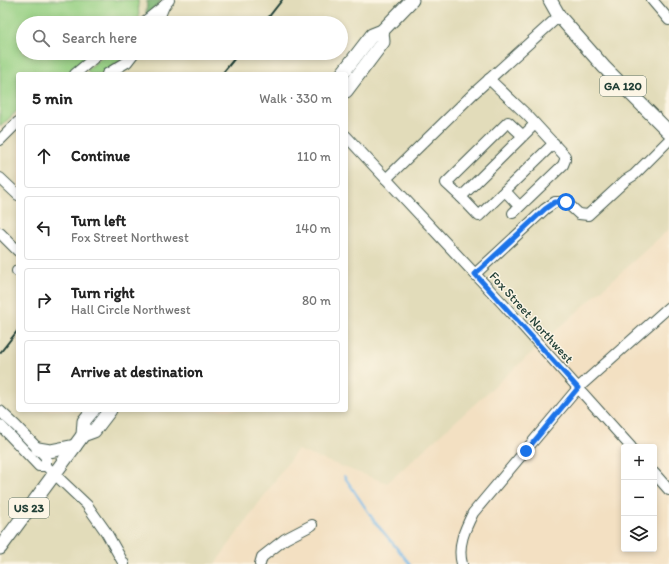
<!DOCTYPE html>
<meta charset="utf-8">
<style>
:root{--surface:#fff;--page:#f2f2f2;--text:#222;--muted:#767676;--line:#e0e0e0}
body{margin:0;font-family:Itim,sans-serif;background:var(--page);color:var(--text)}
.controls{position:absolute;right:12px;bottom:12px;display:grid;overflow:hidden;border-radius:4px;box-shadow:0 2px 6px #0003}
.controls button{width:36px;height:36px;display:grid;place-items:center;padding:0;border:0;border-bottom:1px solid var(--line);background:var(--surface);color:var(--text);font:20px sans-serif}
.stop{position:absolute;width:12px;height:12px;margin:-9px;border:3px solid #1a73e8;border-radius:50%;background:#fff}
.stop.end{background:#1a73e8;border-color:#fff;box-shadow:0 1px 4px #0008}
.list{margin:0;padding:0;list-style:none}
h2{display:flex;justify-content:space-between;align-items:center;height:52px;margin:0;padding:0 16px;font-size:17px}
h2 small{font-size:13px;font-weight:400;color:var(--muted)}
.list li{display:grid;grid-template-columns:26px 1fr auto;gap:12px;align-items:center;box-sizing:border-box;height:64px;margin:0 8px 8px;padding:0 8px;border:1px solid var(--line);border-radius:4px}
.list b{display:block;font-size:15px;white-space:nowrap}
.list p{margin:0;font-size:13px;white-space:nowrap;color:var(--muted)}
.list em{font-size:13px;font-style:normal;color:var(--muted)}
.icon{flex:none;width:22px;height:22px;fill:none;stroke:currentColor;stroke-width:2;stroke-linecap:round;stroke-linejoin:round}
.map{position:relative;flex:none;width:669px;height:564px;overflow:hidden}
.search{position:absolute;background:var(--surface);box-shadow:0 2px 6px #0003;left:16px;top:16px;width:332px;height:44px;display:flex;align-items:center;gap:10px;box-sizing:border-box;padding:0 14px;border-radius:22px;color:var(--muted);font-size:15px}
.panel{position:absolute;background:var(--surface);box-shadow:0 2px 6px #0003;left:16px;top:72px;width:332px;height:340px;border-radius:4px}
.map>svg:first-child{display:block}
</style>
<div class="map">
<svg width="669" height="564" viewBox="0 0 669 564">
<rect width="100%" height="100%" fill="#fcf5e5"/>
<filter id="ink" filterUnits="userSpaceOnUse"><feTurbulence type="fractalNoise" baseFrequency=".025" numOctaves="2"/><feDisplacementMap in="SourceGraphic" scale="8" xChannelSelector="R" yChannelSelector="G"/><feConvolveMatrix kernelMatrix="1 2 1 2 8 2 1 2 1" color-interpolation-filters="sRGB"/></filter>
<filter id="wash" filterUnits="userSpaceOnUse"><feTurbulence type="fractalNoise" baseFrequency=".012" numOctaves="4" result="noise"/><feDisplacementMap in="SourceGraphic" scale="16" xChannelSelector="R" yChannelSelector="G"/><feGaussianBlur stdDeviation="0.9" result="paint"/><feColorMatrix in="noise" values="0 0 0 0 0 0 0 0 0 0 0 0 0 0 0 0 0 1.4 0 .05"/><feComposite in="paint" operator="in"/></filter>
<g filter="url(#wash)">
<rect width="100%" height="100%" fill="#f3e0c2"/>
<polygon fill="#e2dcba" points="138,0 669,0 669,229 387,483 297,450 215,564 0,564 0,127 18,110 18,410 346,410 346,74 70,74 94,53 341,53 341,23 132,23 138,19"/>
<g fill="#96d083" stroke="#5a865c">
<polygon points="0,0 138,0 139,19 132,23 23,23 23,53 94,53 70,74 18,74 18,110 0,127"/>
<polygon points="107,53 131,53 102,74 89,74 87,72 88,69"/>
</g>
<polygon fill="#78b271" stroke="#4c7852" points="155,0 162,0 152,11 146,14 147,1"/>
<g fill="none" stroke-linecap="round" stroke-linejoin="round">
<polyline stroke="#76baec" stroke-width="2" points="344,476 375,522 410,564"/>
</g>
</g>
<g filter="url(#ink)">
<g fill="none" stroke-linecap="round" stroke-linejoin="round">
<g stroke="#3f5549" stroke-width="12">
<g id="minor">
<polyline points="652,0 669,20"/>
<polyline points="143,23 164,6"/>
<polyline points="157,23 164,6 169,0"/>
<polyline points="75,74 100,53"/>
<polyline points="107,74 127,62 134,53"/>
<polyline points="489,79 527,115 565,156 565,160 563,165 513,213"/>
<polyline points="346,136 502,303 631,447"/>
<polyline points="523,136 508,122 446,183 461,197 535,124"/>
<polyline points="0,140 18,122"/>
<polyline points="0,178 18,195"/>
<polyline points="386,179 474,93 559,16"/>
<polyline points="505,191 519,206"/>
<polyline points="461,197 479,216 554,143"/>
<polyline points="0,233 18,251"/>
<polyline points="17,271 18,270"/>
<polyline points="475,274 545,209 555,202 566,202 579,214 588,215 626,180 634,175 669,140"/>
<polyline points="0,411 16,426 46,457 46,466 87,505 106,532 124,564"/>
<polyline points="0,425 39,466 46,466"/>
<polyline points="654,473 669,490"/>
<polyline points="260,564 262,557 285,539 312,525"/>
<path d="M462 564C457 545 465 529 473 513L578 388 669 307"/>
</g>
</g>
<g stroke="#3f5549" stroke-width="15">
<g id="major">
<polyline points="550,0 559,16 604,67 669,132"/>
<polyline points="342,74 372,35 382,31 412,0"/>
<polyline points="346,91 383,42 382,31"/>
<polyline points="83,435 84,421 93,410"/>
<polyline points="38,449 50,451 75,446"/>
<polyline points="0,548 83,435 94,431 110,410"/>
</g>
</g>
<use href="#minor" stroke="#fff" stroke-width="10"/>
<use href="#major" stroke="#fff" stroke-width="13"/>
<g stroke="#1f3d34" stroke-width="2">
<polyline points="264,23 282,0"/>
<polyline points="222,74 239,53"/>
<polyline points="0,353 18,330"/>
</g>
</g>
</g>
<g fill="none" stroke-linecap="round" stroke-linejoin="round" filter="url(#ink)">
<polyline stroke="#1a73e8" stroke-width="5" points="526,451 578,388 475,274 545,209 555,202 566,202"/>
</g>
<g text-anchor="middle" stroke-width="3" stroke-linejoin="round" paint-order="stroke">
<g fill="#fcf5e5" stroke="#617469" stroke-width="1">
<rect x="600" y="76" width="46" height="20" rx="3"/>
<rect x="9" y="498" width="40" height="20" rx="3"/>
</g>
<g font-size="12" font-weight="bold" fill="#1f3d34">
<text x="623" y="90">GA 120</text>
<text x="29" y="512">US 23</text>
</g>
<g font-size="13" fill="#1f3d34" stroke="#fcf5e5">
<text transform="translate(532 317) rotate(48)" y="5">Fox Street Northwest</text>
</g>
</g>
</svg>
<div class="controls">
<button>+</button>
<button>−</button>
<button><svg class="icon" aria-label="layers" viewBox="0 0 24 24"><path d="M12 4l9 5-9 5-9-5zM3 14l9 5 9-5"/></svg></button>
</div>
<div class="stop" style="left:566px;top:202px"></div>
<div class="stop end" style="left:526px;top:451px"></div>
<div class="search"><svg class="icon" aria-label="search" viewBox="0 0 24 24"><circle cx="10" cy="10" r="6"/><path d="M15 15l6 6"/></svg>Search here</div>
<section class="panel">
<h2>5 min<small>Walk · 330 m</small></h2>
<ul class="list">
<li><svg class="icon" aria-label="ahead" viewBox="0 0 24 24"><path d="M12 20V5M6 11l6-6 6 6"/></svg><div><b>Continue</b></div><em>110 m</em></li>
<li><svg class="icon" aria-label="left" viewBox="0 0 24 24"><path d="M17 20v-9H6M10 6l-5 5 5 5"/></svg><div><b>Turn left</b><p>Fox Street Northwest</p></div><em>140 m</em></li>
<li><svg class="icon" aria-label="right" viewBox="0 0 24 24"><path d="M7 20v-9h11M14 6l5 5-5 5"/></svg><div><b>Turn right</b><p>Hall Circle Northwest</p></div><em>80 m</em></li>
<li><svg class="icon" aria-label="arrive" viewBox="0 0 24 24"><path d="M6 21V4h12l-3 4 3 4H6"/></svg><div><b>Arrive at destination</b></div></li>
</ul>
</section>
</div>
